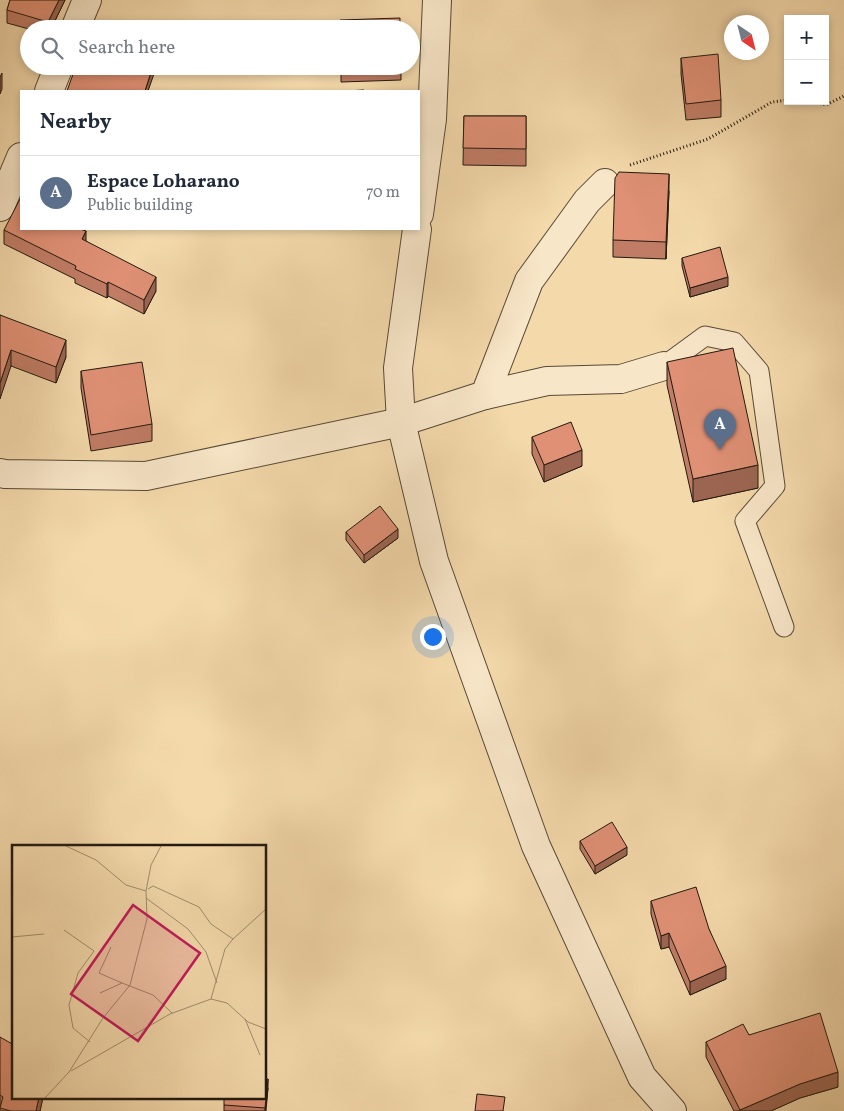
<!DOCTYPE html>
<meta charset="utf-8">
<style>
:root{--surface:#fff;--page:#f6f6f7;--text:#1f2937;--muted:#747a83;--line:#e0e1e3;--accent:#2563eb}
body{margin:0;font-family:Vollkorn,serif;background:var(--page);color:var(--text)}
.controls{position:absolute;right:15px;top:15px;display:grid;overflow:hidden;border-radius:0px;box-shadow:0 2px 8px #0003}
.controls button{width:45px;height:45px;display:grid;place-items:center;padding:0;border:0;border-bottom:1px solid var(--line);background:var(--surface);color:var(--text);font:25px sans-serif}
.compass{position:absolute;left:724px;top:15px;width:45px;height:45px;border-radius:50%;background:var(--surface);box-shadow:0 2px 8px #0003;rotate:145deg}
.you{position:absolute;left:432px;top:636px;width:18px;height:18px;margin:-12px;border:4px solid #fff;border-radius:50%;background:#1a73e8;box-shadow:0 0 0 8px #1a73e833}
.badge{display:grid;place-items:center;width:32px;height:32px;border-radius:50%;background:var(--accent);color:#fff;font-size:16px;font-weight:700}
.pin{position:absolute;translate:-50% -41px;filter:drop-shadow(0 1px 2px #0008)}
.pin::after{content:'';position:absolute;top:26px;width:18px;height:15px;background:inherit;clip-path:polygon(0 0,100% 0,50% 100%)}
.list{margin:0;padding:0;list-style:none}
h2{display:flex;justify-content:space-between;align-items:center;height:65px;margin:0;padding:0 20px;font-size:21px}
h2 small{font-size:16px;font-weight:400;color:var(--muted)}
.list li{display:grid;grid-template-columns:32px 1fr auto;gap:15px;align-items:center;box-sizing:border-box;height:75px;padding:0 20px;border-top:1px solid var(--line)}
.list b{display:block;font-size:19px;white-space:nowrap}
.list p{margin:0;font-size:16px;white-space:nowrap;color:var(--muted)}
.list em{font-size:16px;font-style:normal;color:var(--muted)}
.icon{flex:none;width:28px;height:28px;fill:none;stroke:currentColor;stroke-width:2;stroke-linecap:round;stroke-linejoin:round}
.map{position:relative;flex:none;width:844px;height:1111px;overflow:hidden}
.search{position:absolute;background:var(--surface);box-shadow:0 2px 8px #0003;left:20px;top:20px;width:400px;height:55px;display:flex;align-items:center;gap:12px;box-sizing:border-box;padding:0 18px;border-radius:28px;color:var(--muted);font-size:19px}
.panel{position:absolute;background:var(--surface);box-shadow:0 2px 8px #0003;left:20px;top:90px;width:400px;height:140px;border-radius:0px}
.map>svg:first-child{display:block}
</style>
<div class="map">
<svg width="844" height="1111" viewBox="0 0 844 1111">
<rect width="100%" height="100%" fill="#f4d9ab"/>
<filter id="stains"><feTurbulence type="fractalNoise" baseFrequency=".004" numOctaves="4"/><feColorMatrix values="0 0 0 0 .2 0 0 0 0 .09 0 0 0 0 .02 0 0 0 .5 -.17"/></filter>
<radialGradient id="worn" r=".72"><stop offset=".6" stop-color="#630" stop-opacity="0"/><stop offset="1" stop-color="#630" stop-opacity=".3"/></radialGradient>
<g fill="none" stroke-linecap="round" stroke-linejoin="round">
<g stroke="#564a37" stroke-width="21">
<polyline id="lane" points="664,366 705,336 734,342 759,371 775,486 745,521 784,627"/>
</g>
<g stroke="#564a37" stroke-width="30">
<g id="street">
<polyline points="75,29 87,0"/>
<polyline points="49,91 59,66"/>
<polyline points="0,207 21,157"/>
<polyline points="419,214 432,119 437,0"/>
<polyline points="417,229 398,368 401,422 434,561 536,846 642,1077 672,1111"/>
<polyline points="485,395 547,381 621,379 664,366"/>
<polyline points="0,473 5,474 146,476 401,422 485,395 529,281 587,201 605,183"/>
</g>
</g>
<g stroke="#221a10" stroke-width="3" stroke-dasharray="1 2.5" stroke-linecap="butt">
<polyline points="810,101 826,105 844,96"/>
<polyline points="630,165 708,139 772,102 788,100"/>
</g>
<use href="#lane" stroke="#f8e6c8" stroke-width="19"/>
<use href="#street" stroke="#f8e6c8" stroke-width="28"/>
</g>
<g fill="#c07c65" stroke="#221a10">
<polygon points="10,0 65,0 51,29 29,29 7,23 7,10"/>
<polygon points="681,58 721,100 721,117 686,120 681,74"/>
<polygon points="341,66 401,66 401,80 341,82"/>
<polygon points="464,116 526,116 526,166 463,165"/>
<polygon points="669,191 666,259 613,257 613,240"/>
<polygon points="4,230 86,241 156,291 144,314 108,296 107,298 75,283 75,279 4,244"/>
<polygon points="682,258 728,286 690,297 682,266"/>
<polygon points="0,315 66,357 56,383 11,366"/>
<polygon points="667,362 758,488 693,502 667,385"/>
<polygon points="81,371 152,424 152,441 91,451 81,388"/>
<polygon points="532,437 582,466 544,482 532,454"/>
<polygon points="346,532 398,538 364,563 346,540"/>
<polygon points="580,841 627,855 595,874 580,849"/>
<polygon points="651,901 709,929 726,979 690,995 669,947 661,949 651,914"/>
<polygon points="749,1035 838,1087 800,1098 771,1111 734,1111 706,1057 706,1042"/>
<polygon points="0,1037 14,1097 43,1097 40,1111 0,1111"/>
<polygon points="268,1088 266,1111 224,1111 224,1105"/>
</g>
<g fill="#9c6552" stroke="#221a10">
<polygon points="59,0 65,0 51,29 48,29 48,22"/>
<polygon points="153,66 156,66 156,68 148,91 145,91"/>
<polygon points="2,73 2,89 0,94 0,77"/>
<polygon points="669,174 669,191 666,259 666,242"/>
<polygon points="86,231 86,246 82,239"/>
<polygon points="156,277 156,291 144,314 144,300"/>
<polygon points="728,277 728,286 690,297 690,288"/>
<polygon points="108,282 108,296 107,298 107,284"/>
<polygon points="66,340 66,357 56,383 56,367"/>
<polygon points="11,350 11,366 0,399 0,383"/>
<polygon points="582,450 582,466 544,482 544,465"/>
<polygon points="758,465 758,488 693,502 693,479"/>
<polygon points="398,529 398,538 364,563 364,555"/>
<polygon points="627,847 627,855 595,874 595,866"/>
<polygon points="669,933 669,947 661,949 661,936"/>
<polygon points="726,966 726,979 690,995 690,982"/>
<polygon points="838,1072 838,1087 800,1098 771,1111 740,1111 740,1110 800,1084"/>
<polygon points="268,1079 268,1088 265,1111"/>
<polygon points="39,1097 43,1097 40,1111 36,1111"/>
</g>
<g fill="#df9075" stroke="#221a10">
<polygon points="10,0 59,0 48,22 7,10"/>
<polygon points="400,18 400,29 340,29 340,20"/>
<polygon points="718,54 721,100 686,104 681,58"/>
<polygon points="76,66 153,66 145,91 67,91"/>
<polygon points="364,90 365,91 346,91"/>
<polygon points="464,116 526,116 526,149 463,148"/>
<polygon points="619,172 669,174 666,242 613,240 615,178"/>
<polygon points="20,199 21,200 21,229 80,229 86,231 82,239 156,277 144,300 108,282 107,284 75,269 76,266 4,230"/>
<polygon points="720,247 728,277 690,288 682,258"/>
<polygon points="0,315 66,340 56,367 11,350 0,383"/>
<polygon points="733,348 758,465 693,479 667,362"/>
<polygon points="142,362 152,424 91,435 81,371"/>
<polygon points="571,422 582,450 544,465 532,437"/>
<polygon points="380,506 398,529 364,555 346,532"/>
<polygon points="612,822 627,847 595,866 580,841"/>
<polygon points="696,887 709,929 726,966 690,982 669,933 661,936 651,901"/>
<polygon points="820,1013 838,1072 800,1084 740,1110 706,1042 743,1024 749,1035"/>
<polygon points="0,1037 14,1045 14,1097 39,1097 36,1111 11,1111 0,1108 3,1097 0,1095"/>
<polygon points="265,1079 268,1079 265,1108 224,1105 224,1097 265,1097"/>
<polygon points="477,1094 505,1097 503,1111 475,1111"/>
</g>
<g transform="translate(12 845)">
<rect width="254" height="254" fill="#f4d9ab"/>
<path fill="none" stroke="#a08d6d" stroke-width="1" d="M54 1 84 15 114 40 134 46M136 44 141 41 187 62 199 79 221 94 254 64M134 53 176 84 194 107 205 138M52 85 82 106 66 128 57 160 61 183 78 197M0 92 32 89M99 102 87 128 110 138M88 148 110 138 141 150 160 168M199 154 213 104 221 94M233 174 248 210M59 226 158 169 199 154 215 158 236 177 254 184M33 253 57 227 91 173 118 140 135 74 134 46 139 20 149 1"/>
<path fill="#c2185b" fill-opacity="0.15" stroke="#c2185b" stroke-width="2.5" d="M121 60 188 108 126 196 59 149Z"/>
<rect width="254" height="254" fill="none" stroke="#221a10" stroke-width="2.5"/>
</g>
<rect width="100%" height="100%" filter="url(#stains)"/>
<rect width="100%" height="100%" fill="url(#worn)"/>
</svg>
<div class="controls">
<button>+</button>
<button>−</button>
</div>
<svg class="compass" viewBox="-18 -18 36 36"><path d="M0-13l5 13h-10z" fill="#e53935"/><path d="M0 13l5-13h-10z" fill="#747a83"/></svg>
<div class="you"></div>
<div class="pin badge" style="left:720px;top:450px;background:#5c6f8a">A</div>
<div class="search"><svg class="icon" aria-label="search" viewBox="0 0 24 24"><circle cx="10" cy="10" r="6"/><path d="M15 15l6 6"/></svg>Search here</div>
<section class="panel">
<h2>Nearby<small></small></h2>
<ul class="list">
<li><span class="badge" style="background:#5c6f8a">A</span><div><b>Espace Loharano</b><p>Public building</p></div><em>70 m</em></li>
</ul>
</section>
</div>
